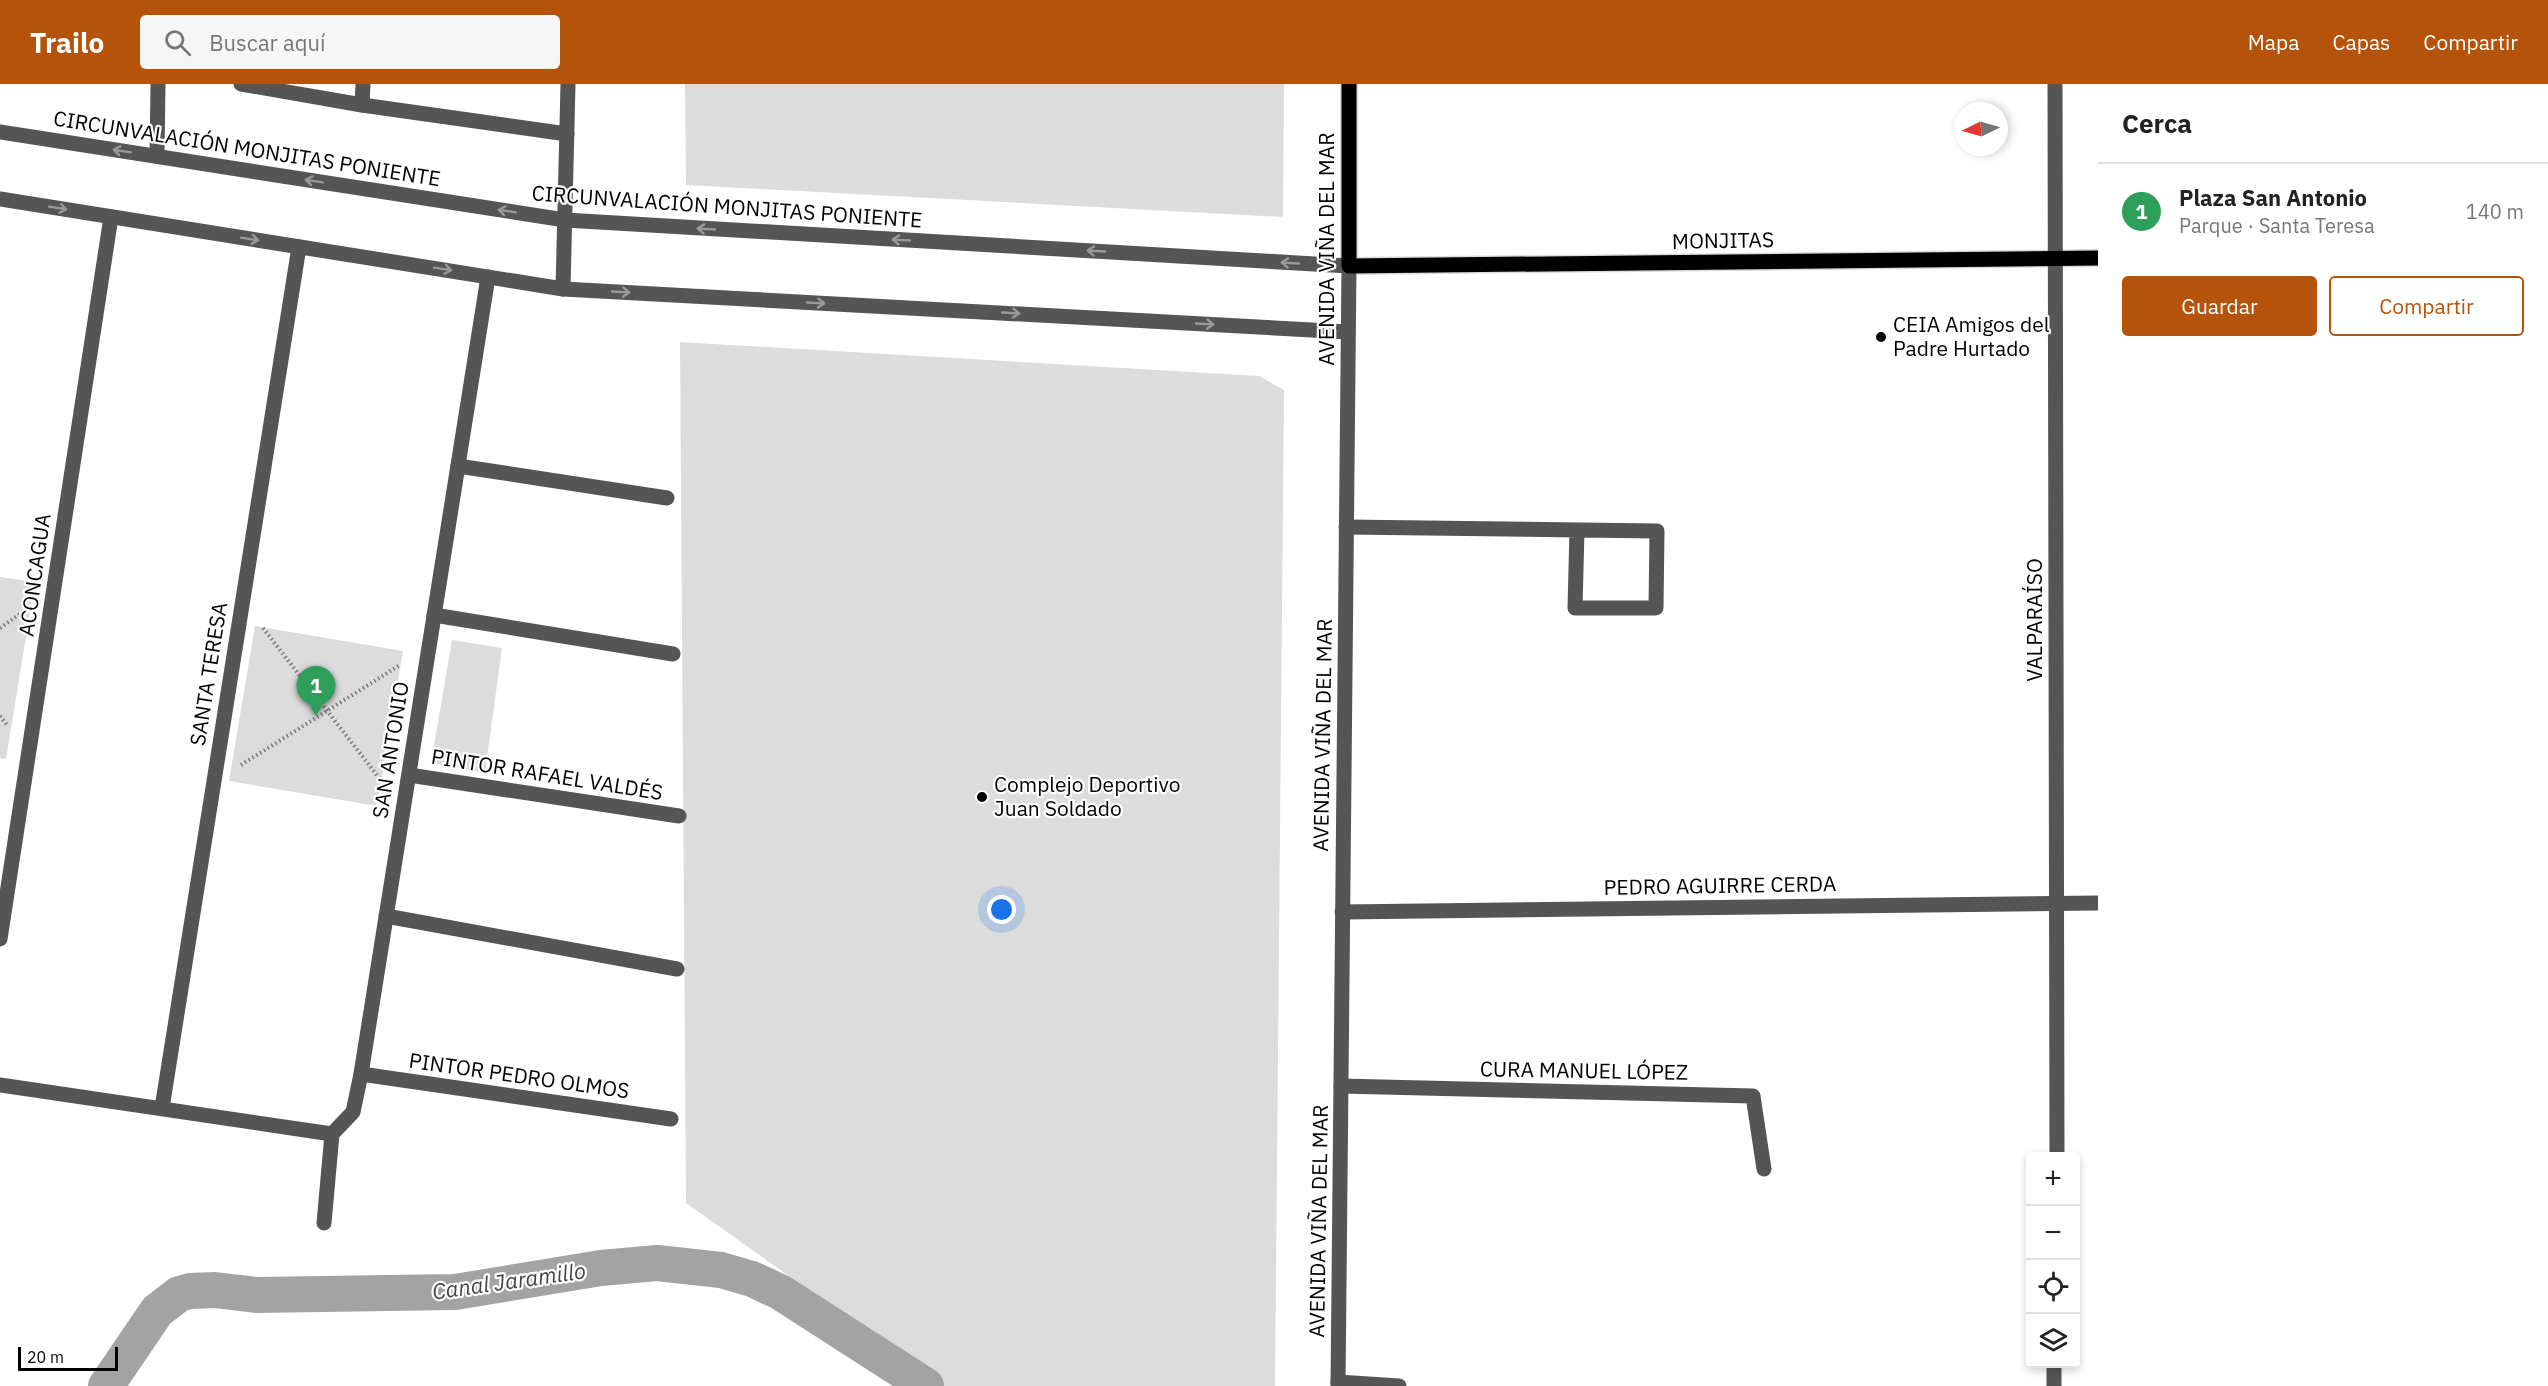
<!DOCTYPE html>
<html lang="es">
<meta charset="utf-8">
<style>
:root{--surface:#fff;--page:#f6f6f6;--text:#222;--muted:#767676;--line:#e0e0e0;--accent:#b45309}
body{margin:0;font-family:"IBM Plex Sans",sans-serif;background:var(--page);color:var(--text)}
.controls{position:absolute;right:18px;bottom:18px;display:grid;overflow:hidden;border-radius:6px;box-shadow:0 3px 9px #0003}
.controls button{width:54px;height:54px;display:grid;place-items:center;padding:0;border:0;border-bottom:2px solid var(--line);background:var(--surface);color:var(--text);font:30px sans-serif}
.compass{position:absolute;left:1954px;top:18px;width:54px;height:54px;border-radius:50%;background:var(--surface);box-shadow:0 3px 9px #0003;rotate:265deg}
.scale{position:absolute;left:18px;bottom:15px;width:100px;box-sizing:border-box;padding-left:6px;border:3px solid #000;border-top:0;font-size:16px;line-height:21px;white-space:nowrap;color:#000;-webkit-text-stroke:4px #fff;paint-order:stroke}
.you{position:absolute;left:1002px;top:826px;width:21px;height:21px;margin:-15px;border:4px solid #fff;border-radius:50%;background:#1a73e8;box-shadow:0 0 0 9px #1a73e833}
.badge{display:grid;place-items:center;width:39px;height:39px;border-radius:50%;background:var(--accent);color:#fff;font-size:20px;font-weight:700}
.pin{position:absolute;translate:-50% -50px;filter:drop-shadow(0 2px 3px #0008)}
.pin::after{content:'';position:absolute;top:32px;width:21px;height:18px;background:inherit;clip-path:polygon(0 0,100% 0,50% 100%)}
.list{margin:0;padding:0;list-style:none}
h2{display:flex;justify-content:space-between;align-items:center;height:78px;margin:0;padding:0 24px;font-size:26px}
h2 small{font-size:20px;font-weight:400;color:var(--muted)}
.list li{display:grid;grid-template-columns:39px 1fr auto;gap:18px;align-items:center;box-sizing:border-box;height:96px;padding:0 24px;border-top:2px solid var(--line)}
.list b{display:block;font-size:22px;white-space:nowrap}
.list p{margin:0;font-size:20px;white-space:nowrap;color:var(--muted)}
.list em{font-size:20px;font-style:normal;color:var(--muted)}
.actions{display:flex;gap:12px;padding:18px 24px}
.actions a{flex:1;padding:14px 0;border:2px solid var(--accent);border-radius:6px;text-align:center;font-size:21px;color:var(--accent)}
.actions .main{background:var(--accent);color:#fff}
.icon{flex:none;width:33px;height:33px;fill:none;stroke:currentColor;stroke-width:2;stroke-linecap:round;stroke-linejoin:round}
.map{position:relative;flex:none;width:2098px;height:1302px;overflow:hidden}
header{display:flex;align-items:center;gap:36px;box-sizing:border-box;height:84px;padding:0 30px;background:var(--accent);color:#fff}
header strong{font-size:28px}
nav{display:flex;gap:33px;margin-inline-start:auto;font-size:21px}
.search{width:420px;height:54px;background:var(--page);display:flex;align-items:center;gap:15px;box-sizing:border-box;padding:0 21px;border-radius:6px;color:var(--muted);font-size:22px}
main{display:flex}
aside{flex:1;background:var(--surface)}
.map>svg:first-child{display:block}
</style>
<header>
<strong>Trailo</strong>
<div class="search"><svg class="icon" aria-label="search" viewBox="0 0 24 24"><circle cx="10" cy="10" r="6"/><path d="M15 15l6 6"/></svg>Buscar aquí</div>
<nav><a>Mapa</a><a>Capas</a><a>Compartir</a></nav>
</header>
<main>
<div class="map">
<svg width="2098" height="1302" viewBox="0 0 2098 1302">
<rect width="100%" height="100%" fill="#fff"/>
<g fill="#dcdcdc">
<polygon points="685,0 1284,0 1283,133 686,101"/>
<polygon points="680,258 1259,292 1284,306 1275,1302 944,1302 686,1119"/>
<polygon points="0,493 35,498 6,675 0,674"/>
<polygon points="255,542 403,567 377,722 229,697"/>
<polygon points="452,556 502,564 485,689 431,679"/>
</g>
<g fill="none" stroke-linecap="round" stroke-linejoin="round">
<polyline stroke="#a3a3a3" stroke-width="36" points="106,1302 157,1227 179,1210 190,1207 215,1206 256,1211 455,1208 601,1184 657,1179 721,1186 752,1195 780,1208 926,1302"/>
<g stroke="#dbdbdb" stroke-width="18">
<polyline id="major" points="1349,0 1349,182 2098,174"/>
</g>
<g stroke="#777" stroke-width="4" stroke-dasharray="1.5 3" stroke-linecap="butt">
<polyline points="0,544 24,527"/>
<polyline points="263,544 383,699"/>
<polyline points="0,632 7,641"/>
<polyline points="241,681 400,581"/>
</g>
<g stroke="#555" stroke-width="15">
<polyline points="241,0 362,21 567,50"/>
<polyline points="2055,0 2057,1072"/>
<polyline points="362,21 363,0"/>
<polyline points="0,48 565,136 1349,182 1338,1302"/>
<polyline points="157,72 158,0"/>
<polyline points="0,115 563,205 1348,248"/>
<polyline points="563,205 568,0"/>
<polyline points="458,382 667,414"/>
<polyline points="1346,443 1657,447 1656,524 1575,524 1577,446"/>
<polyline points="434,531 673,570"/>
<polyline points="409,691 679,732"/>
<polyline points="1342,828 2098,819"/>
<polyline points="386,832 677,885"/>
<polyline points="0,855 111,133"/>
<polyline points="361,990 671,1035"/>
<polyline points="0,1001 332,1050"/>
<polyline points="1341,1002 1753,1012 1764,1085"/>
<polyline points="162,1024 299,163"/>
<polyline points="324,1139 332,1050 353,1028 361,990 488,193"/>
<polyline points="1338,1298 1399,1302"/>
<polyline points="2054,1302 2054,1280"/>
</g>
<use href="#major" stroke="#000" stroke-width="15"/>
</g>
<defs><path id="oneway-shaft" d="M-6 0H5M1.5-3L5.5 0L1.5 3" fill="none" stroke-width="1.6" stroke-linecap="round" stroke-linejoin="round" transform="scale(1.5)"/></defs>
<g stroke="#999">
<use href="#oneway-shaft" transform="translate(122 67) rotate(-171)"/>
<use href="#oneway-shaft" transform="translate(314 97) rotate(-171)"/>
<use href="#oneway-shaft" transform="translate(58 124) rotate(9)"/>
<use href="#oneway-shaft" transform="translate(507 127) rotate(-171)"/>
<use href="#oneway-shaft" transform="translate(706 145) rotate(-177)"/>
<use href="#oneway-shaft" transform="translate(250 155) rotate(9)"/>
<use href="#oneway-shaft" transform="translate(901 156) rotate(-177)"/>
<use href="#oneway-shaft" transform="translate(1096 167) rotate(-177)"/>
<use href="#oneway-shaft" transform="translate(1290 179) rotate(-177)"/>
<use href="#oneway-shaft" transform="translate(443 185) rotate(9)"/>
<use href="#oneway-shaft" transform="translate(621 208) rotate(3)"/>
<use href="#oneway-shaft" transform="translate(816 219) rotate(3)"/>
<use href="#oneway-shaft" transform="translate(1011 229) rotate(3)"/>
<use href="#oneway-shaft" transform="translate(1205 240) rotate(3)"/>
</g>
<g fill="#000" stroke="#fff" stroke-width="2">
<circle cx="1881" cy="253" r="6"/>
<circle cx="982" cy="713" r="6"/>
</g>
<g text-anchor="middle" stroke-width="4.5" stroke-linejoin="round" paint-order="stroke">
<g font-size="21" fill="#000" stroke="#fff">
<text transform="translate(247 65) rotate(9)" y="7">CIRCUNVALACIÓN MONJITAS PONIENTE</text>
<text transform="translate(727 123) rotate(4)" y="7">CIRCUNVALACIÓN MONJITAS PONIENTE</text>
<text transform="translate(1723 157) rotate(-1)" y="7">MONJITAS</text>
<text transform="translate(1327 165) rotate(-90)" y="7">AVENIDA VIÑA DEL MAR</text>
<text transform="translate(35 491) rotate(-82)" y="7">ACONCAGUA</text>
<text transform="translate(2035 536) rotate(-90)" y="7">VALPARAÍSO</text>
<text transform="translate(209 590) rotate(-81)" y="7">SANTA TERESA</text>
<text transform="translate(1323 651) rotate(-89)" y="7">AVENIDA VIÑA DEL MAR</text>
<text transform="translate(391 666) rotate(-81)" y="7">SAN ANTONIO</text>
<text transform="translate(547 691) rotate(9)" y="7">PINTOR RAFAEL VALDÉS</text>
<text transform="translate(1720 802) rotate(-1)" y="7">PEDRO AGUIRRE CERDA</text>
<text transform="translate(1584 987) rotate(1)" y="7">CURA MANUEL LÓPEZ</text>
<text transform="translate(519 992) rotate(8)" y="7">PINTOR PEDRO OLMOS</text>
<text transform="translate(1319 1137) rotate(-89)" y="7">AVENIDA VIÑA DEL MAR</text>
</g>
<g font-size="21" fill="#000" stroke="#fff" text-anchor="start">
<text x="1893" y="248">CEIA Amigos del<tspan x="1893" dy="24">Padre Hurtado</tspan></text>
<text x="994" y="708">Complejo Deportivo<tspan x="994" dy="24">Juan Soldado</tspan></text>
</g>
<g font-size="22" font-style="italic" fill="#444" stroke="#fff">
<text transform="translate(509 1197) rotate(-8)" y="8">Canal Jaramillo</text>
</g>
</g>
</svg>
<div class="controls">
<button>+</button>
<button>−</button>
<button><svg class="icon" aria-label="locate" viewBox="0 0 24 24"><circle cx="12" cy="12" r="6"/><path d="M12 2v4M12 18v4M2 12h4M18 12h4"/></svg></button>
<button><svg class="icon" aria-label="layers" viewBox="0 0 24 24"><path d="M12 4l9 5-9 5-9-5zM3 14l9 5 9-5"/></svg></button>
</div>
<svg class="compass" viewBox="-18 -18 36 36"><path d="M0-13l5 13h-10z" fill="#e53935"/><path d="M0 13l5-13h-10z" fill="#767676"/></svg>
<div class="scale">20 m</div>
<div class="you"></div>
<div class="pin badge" style="left:316px;top:632px;background:#2e9e5b">1</div>
</div>
<aside>
<h2>Cerca<small></small></h2>
<ul class="list">
<li><span class="badge" style="background:#2e9e5b">1</span><div><b>Plaza San Antonio</b><p>Parque · Santa Teresa</p></div><em>140 m</em></li>
</ul>
<div class="actions"><a class="main">Guardar</a><a>Compartir</a></div>
</aside>
</main>
